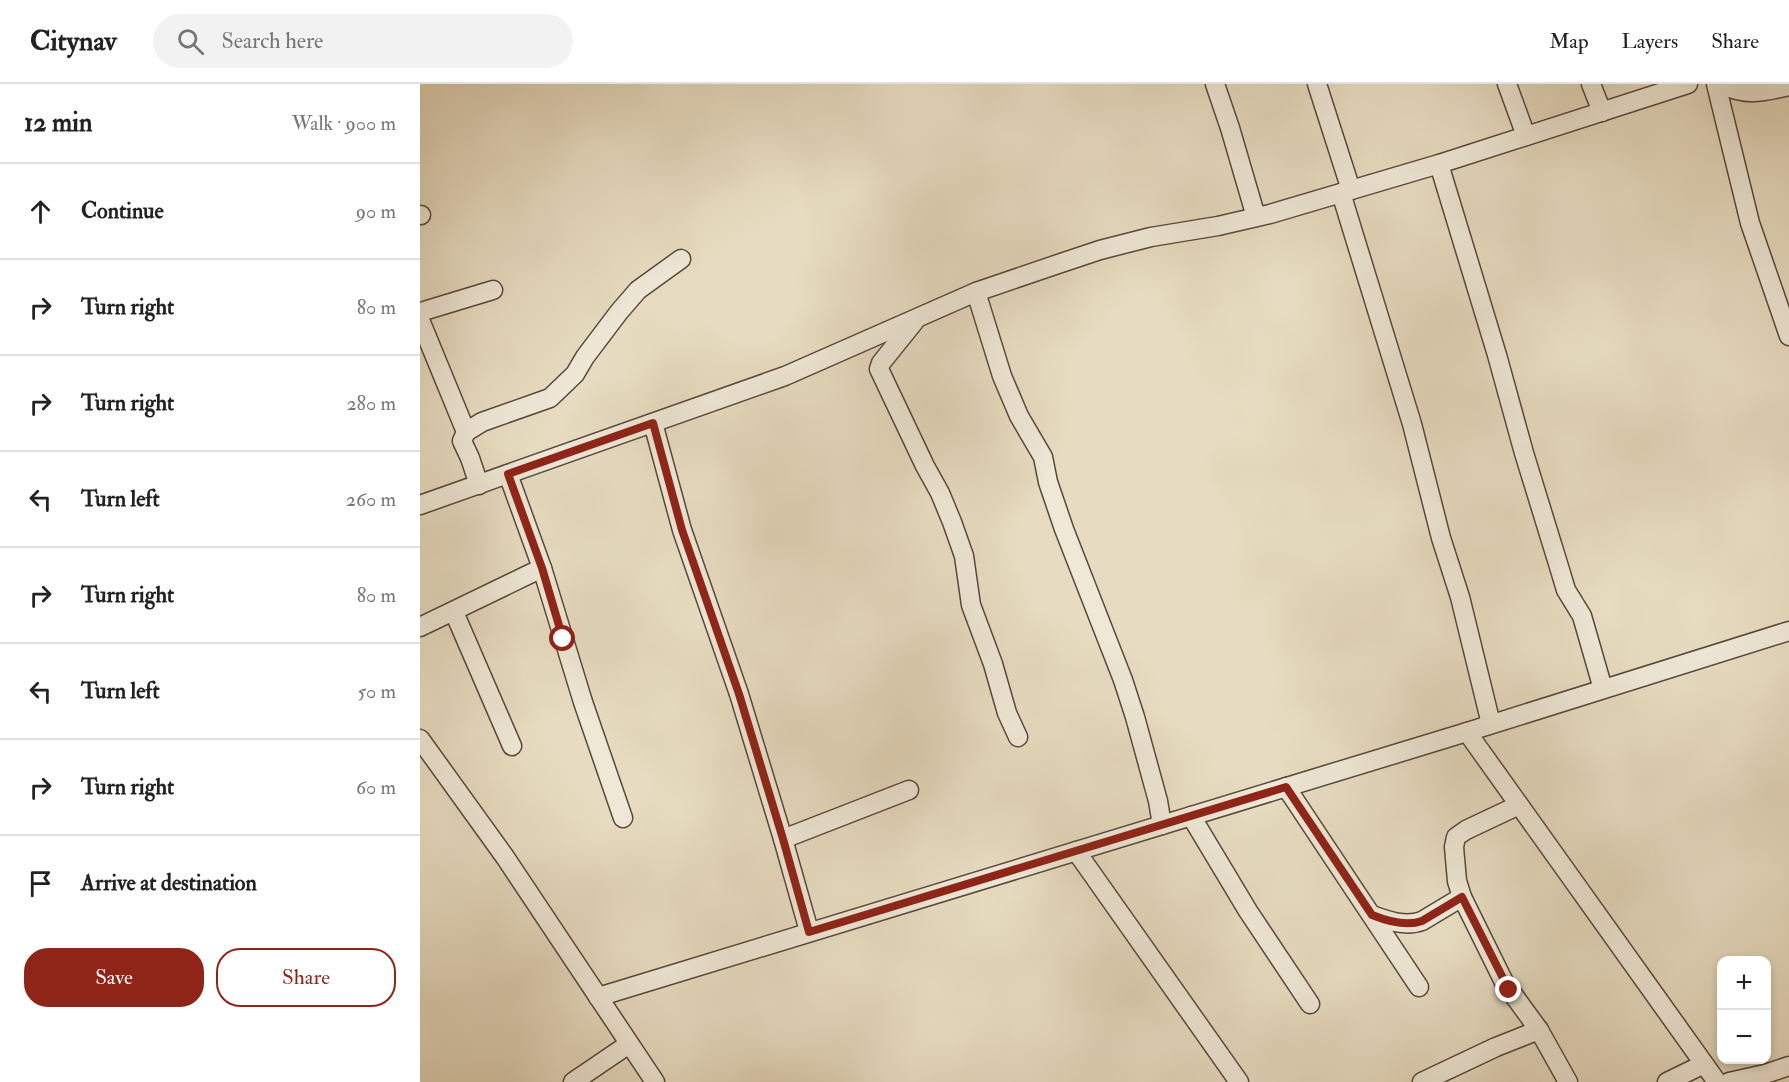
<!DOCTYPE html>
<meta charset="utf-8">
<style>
:root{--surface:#fff;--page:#f2f2f2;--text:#222;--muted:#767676;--line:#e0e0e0;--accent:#8f2418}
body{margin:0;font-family:"IM FELL Double Pica",serif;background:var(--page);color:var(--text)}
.controls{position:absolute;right:18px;bottom:18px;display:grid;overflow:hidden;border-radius:12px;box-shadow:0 3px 9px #0003}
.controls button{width:54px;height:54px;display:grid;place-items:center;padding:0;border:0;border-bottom:2px solid var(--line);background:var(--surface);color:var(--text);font:30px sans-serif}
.stop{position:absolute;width:18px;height:18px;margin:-14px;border:4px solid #8f2418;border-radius:50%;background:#fff}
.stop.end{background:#8f2418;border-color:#fff;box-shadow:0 2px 6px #0008}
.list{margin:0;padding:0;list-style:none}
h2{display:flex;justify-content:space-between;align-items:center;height:78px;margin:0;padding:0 24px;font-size:26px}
h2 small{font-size:20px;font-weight:400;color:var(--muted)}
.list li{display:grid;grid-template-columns:39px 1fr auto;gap:18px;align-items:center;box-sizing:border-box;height:96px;padding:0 24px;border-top:2px solid var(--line)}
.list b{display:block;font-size:22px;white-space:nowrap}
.list em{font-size:20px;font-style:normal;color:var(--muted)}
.actions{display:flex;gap:12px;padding:18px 24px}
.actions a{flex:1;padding:14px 0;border:2px solid var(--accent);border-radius:24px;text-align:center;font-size:21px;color:var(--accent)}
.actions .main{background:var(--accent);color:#fff}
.icon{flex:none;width:33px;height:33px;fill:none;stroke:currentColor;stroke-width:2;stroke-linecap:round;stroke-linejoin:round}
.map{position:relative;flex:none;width:1369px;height:998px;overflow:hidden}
header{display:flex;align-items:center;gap:36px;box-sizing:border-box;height:84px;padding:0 30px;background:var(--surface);border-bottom:2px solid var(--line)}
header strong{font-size:28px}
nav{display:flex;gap:33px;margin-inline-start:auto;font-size:21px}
.search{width:420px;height:54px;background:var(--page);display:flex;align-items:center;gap:15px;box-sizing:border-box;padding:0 21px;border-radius:33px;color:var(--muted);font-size:22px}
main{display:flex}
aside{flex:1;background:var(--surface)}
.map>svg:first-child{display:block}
</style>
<header>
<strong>Citynav</strong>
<div class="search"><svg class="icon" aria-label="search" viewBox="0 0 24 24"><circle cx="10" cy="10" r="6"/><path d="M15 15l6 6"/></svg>Search here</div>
<nav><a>Map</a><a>Layers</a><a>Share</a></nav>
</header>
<main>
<aside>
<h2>12 min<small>Walk · 900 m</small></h2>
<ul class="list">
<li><svg class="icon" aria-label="ahead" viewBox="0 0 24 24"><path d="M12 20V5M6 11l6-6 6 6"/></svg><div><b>Continue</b></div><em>90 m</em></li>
<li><svg class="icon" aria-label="right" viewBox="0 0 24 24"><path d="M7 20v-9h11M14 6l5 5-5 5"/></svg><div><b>Turn right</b></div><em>80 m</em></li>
<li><svg class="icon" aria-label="right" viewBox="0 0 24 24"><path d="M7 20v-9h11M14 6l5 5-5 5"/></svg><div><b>Turn right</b></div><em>280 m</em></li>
<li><svg class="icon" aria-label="left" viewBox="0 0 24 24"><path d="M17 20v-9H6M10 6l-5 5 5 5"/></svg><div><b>Turn left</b></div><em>260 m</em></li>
<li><svg class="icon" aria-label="right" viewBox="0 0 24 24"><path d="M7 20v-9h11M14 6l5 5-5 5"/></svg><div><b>Turn right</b></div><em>80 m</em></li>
<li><svg class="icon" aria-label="left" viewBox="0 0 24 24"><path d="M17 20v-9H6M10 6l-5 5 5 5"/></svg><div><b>Turn left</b></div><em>50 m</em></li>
<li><svg class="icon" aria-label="right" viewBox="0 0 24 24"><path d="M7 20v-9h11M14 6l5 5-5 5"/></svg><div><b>Turn right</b></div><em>60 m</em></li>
<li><svg class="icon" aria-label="arrive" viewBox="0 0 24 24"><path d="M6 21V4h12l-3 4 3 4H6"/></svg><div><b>Arrive at destination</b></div></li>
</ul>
<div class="actions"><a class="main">Save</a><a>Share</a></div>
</aside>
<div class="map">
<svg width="1369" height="998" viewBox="0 0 1369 998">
<rect width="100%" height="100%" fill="#e7dcc1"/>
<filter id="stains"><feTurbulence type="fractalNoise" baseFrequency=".00333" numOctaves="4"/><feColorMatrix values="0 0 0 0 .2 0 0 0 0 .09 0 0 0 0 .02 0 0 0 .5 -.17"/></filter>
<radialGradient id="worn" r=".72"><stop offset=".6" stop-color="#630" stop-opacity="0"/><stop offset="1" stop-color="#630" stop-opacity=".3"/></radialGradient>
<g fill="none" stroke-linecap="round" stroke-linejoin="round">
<g stroke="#58483c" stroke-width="21">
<g id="minor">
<polyline points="795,0 810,44 836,133"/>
<polyline points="897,0 931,106"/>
<polyline points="1087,0 1106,52"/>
<polyline points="1171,0 1182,28"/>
<polyline points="1296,0 1330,139 1369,252"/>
<path d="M1299 0C1327 12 1340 9 1369 2"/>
<polyline points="1019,80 1077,271 1104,369 1140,486 1146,506 1162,532 1183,605"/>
<polyline points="921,109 992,340 1021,454 1040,513 1071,640"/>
<polyline points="0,131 1,131"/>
<polyline points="556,208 582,292 599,332 623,373 628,398 644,445 703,596 715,633 738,717 742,741"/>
<polyline points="0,232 2,228 7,226 73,206"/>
<polyline points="0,236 46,348"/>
<polyline points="494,238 461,279 459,285 505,382 520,409 532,438 544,472 551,521 573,580 587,629 598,653"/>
<polyline points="233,339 262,446 319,610 363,755 389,847"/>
<polyline points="88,390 122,484 163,618 203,734"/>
<polyline points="59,401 50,374 42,357 46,348 62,338 130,314 155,290 165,273 199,228 218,206 261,175"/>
<polyline points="0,421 365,292 556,208 644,178 680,166 731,153 798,142 850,130 1019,80 1268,0"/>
<polyline points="34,528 92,662"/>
<polyline points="0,543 122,484"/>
<polyline points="1047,648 1297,998"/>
<polyline points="0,655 85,773 235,998"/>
<polyline points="866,703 999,903"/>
<polyline points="1099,721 1046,746 1036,753 1034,763 1037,797 1042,813 1084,898 1119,946 1148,998"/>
<polyline points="771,732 828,827 890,920"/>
<polyline points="363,755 489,706"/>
<polyline points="656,767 819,998"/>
<path d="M952 831C968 837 986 843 1002 837L1042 813"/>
<polyline points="178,913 1047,648 1369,547"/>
<polyline points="153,998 209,960"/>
<polyline points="1002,998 1076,963 1119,946"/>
<polyline points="1247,998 1284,980"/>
<polyline points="1309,998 1345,990 1369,982"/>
</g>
</g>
<use href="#minor" stroke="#efe8d7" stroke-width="18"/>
</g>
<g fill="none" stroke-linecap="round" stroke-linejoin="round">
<path stroke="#8f2418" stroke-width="8" d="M143 555 122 484 88 390 233 339 262 446 319 610 363 755 389 848 866 703 952 831C967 837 986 843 1002 837L1042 813 1089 906"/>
</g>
<rect width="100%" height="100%" filter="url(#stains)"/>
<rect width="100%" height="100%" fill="url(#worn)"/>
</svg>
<div class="controls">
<button>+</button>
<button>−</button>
</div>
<div class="stop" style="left:143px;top:555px"></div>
<div class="stop end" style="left:1089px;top:906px"></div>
</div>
</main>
